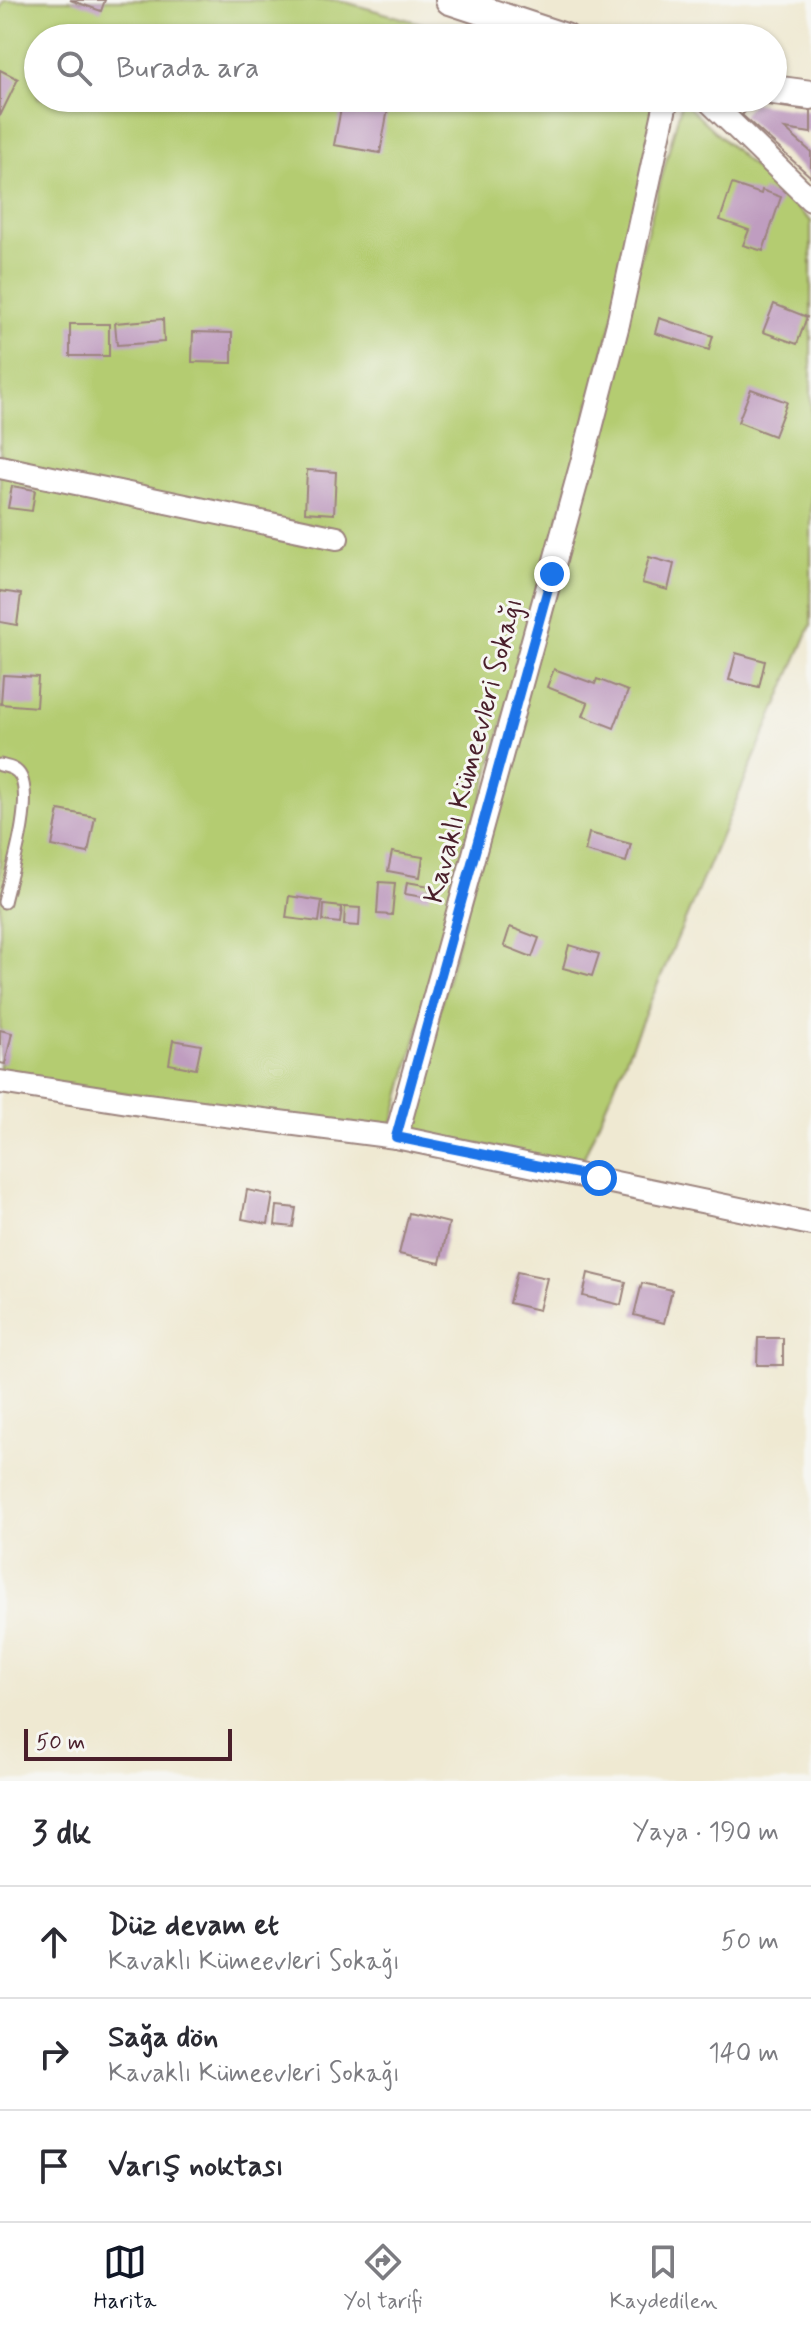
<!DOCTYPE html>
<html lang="tr">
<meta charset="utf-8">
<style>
:root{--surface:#fff;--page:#f7f7f7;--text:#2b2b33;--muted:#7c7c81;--line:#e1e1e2;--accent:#111827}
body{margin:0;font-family:Mynerve,sans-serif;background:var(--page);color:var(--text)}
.scale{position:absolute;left:24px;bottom:20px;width:208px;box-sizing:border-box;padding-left:8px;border:4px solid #4a1f2b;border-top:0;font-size:22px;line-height:28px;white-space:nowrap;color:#4a1f2b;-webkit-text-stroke:6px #f6f6f2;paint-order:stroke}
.stop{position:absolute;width:24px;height:24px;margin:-18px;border:6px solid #1a73e8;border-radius:50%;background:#fff}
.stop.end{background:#1a73e8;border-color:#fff;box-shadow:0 2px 8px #0008}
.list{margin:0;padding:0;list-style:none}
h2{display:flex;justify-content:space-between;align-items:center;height:104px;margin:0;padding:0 32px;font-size:34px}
h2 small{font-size:26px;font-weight:400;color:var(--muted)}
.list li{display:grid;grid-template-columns:52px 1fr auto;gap:24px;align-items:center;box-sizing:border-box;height:112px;padding:0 32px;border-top:2px solid var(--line)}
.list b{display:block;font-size:30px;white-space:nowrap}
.list p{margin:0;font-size:26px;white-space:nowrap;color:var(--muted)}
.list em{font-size:26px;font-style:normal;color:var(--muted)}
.icon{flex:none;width:44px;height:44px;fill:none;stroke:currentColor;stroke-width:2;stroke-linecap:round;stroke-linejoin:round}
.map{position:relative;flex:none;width:811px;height:1781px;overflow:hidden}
.search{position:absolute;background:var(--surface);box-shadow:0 2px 6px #0004;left:24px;right:24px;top:24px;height:88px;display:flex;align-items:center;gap:20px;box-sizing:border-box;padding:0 28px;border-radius:44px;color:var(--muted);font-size:30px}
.sheet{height:440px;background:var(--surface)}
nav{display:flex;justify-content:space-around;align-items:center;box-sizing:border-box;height:112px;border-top:2px solid var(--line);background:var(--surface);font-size:22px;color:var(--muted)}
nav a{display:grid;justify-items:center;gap:4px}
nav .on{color:var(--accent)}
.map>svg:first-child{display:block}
</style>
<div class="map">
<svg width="811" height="1781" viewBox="0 0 811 1781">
<rect width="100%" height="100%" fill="#f6f6f2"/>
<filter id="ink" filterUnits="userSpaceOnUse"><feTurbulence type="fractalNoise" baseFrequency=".0125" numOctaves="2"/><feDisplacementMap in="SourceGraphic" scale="16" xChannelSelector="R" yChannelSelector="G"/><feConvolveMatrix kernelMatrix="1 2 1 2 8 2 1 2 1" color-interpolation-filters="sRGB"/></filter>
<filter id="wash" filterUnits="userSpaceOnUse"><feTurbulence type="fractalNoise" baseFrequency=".006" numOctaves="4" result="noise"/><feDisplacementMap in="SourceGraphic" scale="32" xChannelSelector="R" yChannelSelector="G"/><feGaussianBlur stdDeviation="1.8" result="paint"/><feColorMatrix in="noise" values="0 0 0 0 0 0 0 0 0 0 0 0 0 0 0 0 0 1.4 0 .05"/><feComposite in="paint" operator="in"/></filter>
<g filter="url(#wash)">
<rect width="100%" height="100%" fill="#efe9d2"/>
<g fill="#b4cc71" stroke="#7f764e" stroke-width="2">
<polygon points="4,0 338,0 473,38 38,38 38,98 662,98 614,316 391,1130 0,1076 0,9"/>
<polygon points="682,101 811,221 811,625 581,1164 407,1131"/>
</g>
<g id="blocks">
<g fill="#bf9dc0">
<polygon points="70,0 105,0 101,11"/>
<polygon points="0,70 18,79 0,116"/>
<polygon points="343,98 390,98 380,153 334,145"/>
<polygon points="753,103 811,111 811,133 785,129 811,152 811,177 742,115"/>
<polygon points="732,184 761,194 762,190 781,197 763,251 743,245 749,230 720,220"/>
<polygon points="774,304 807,317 797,344 763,332"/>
<polygon points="659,318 713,336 709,350 655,333"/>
<polygon points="163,319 164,342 117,345 115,323"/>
<rect x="70" y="324" width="39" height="32"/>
<polygon points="193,332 232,333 232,363 192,362"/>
<polygon points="751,389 787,402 774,436 738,422"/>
<polygon points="307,470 336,472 334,514 305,512"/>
<polygon points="12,486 35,490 32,511 8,508"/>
<polygon points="649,557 674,564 668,590 642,583"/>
<polygon points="0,591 21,594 17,625 0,622"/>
<polygon points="736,653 765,661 759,687 729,680"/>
<polygon points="554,669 595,684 597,679 628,691 614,728 583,716 588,703 547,687"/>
<polygon points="3,675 38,677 36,707 1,704"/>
<polygon points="59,810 95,817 88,853 52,846"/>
<polygon points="589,833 631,844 626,862 585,851"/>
<polygon points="392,852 423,857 420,877 388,871"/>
<polygon points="379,882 395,883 392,915 377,914"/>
<polygon points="407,882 430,886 429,898 405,894"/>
<polygon points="289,896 322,901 319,922 286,918"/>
<polygon points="324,905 342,907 340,923 323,921"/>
<polygon points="345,907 360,908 359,926 344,925"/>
<polygon points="510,927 539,938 532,957 504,946"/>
<polygon points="569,945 599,954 592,976 563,968"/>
<polygon points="0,1030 12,1033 5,1064 0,1063"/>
<polygon points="173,1040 201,1045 196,1069 169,1064"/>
<polygon points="247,1190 273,1195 268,1224 242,1219"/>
<polygon points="277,1206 296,1208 293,1227 275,1225"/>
<polygon points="409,1213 449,1223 440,1263 399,1254"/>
<polygon points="517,1272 547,1278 539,1310 509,1303"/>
<polygon points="588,1273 626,1282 621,1305 583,1296"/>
<polygon points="642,1283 672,1290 664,1323 634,1315"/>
<polygon points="758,1338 783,1338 783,1365 757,1365"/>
</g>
</g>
</g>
<g filter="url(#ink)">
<use href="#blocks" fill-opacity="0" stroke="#9c847e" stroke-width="2"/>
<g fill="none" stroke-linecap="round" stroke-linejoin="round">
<g stroke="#9c847e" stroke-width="15">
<path id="service" d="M0 765C8 767 17 768 21 777 33 805 11 872 4 902"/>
</g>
<g stroke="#9c847e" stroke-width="26">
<g id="minor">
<polyline points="706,98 811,200"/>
<polyline points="0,467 337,538"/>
<polyline points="0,1082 147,1105 396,1137 811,1224"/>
<polyline points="396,1137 583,459 618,324 667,98"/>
</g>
</g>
<g stroke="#9c847e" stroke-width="32">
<g id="tertiary">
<polyline points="450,0 565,38"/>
<polyline points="773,90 811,95"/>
</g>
</g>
<use href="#service" stroke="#fff" stroke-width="11"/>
<use href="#minor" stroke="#fff" stroke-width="22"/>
<use href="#tertiary" stroke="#fff" stroke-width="28"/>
</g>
</g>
<g fill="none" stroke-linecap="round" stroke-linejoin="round" filter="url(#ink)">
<polyline stroke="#1a73e8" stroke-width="10" points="552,574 396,1137 599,1178"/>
</g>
<g text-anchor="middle" stroke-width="6" stroke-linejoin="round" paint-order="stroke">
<g font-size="28" fill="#4a1f2b" stroke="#f6f6f2">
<text transform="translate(472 750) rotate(-75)" y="10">Kavaklı Kümeevleri Sokağı</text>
</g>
</g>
</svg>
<div class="scale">50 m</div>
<div class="stop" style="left:599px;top:1178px"></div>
<div class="stop end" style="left:552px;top:574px"></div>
<div class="search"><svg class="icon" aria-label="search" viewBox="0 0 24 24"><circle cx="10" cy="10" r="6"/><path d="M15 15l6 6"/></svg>Burada ara</div>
</div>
<section class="sheet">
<h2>3 dk<small>Yaya · 190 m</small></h2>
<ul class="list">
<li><svg class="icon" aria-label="ahead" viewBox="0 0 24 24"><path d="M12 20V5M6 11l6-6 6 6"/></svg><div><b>Düz devam et</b><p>Kavaklı Kümeevleri Sokağı</p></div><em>50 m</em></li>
<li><svg class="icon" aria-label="right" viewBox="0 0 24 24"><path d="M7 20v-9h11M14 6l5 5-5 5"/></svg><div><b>Sağa dön</b><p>Kavaklı Kümeevleri Sokağı</p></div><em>140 m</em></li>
<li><svg class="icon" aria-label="arrive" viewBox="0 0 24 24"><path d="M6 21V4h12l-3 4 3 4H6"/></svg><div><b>Varış noktası</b></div></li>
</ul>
</section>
<nav>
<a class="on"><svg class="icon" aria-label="map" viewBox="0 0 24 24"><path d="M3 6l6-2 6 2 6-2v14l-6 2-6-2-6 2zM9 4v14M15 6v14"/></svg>Harita</a>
<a><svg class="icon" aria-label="directions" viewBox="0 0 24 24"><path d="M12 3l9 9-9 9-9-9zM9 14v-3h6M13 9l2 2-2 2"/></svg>Yol tarifi</a>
<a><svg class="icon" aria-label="saved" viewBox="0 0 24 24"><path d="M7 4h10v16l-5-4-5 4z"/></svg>Kaydedilen</a>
</nav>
